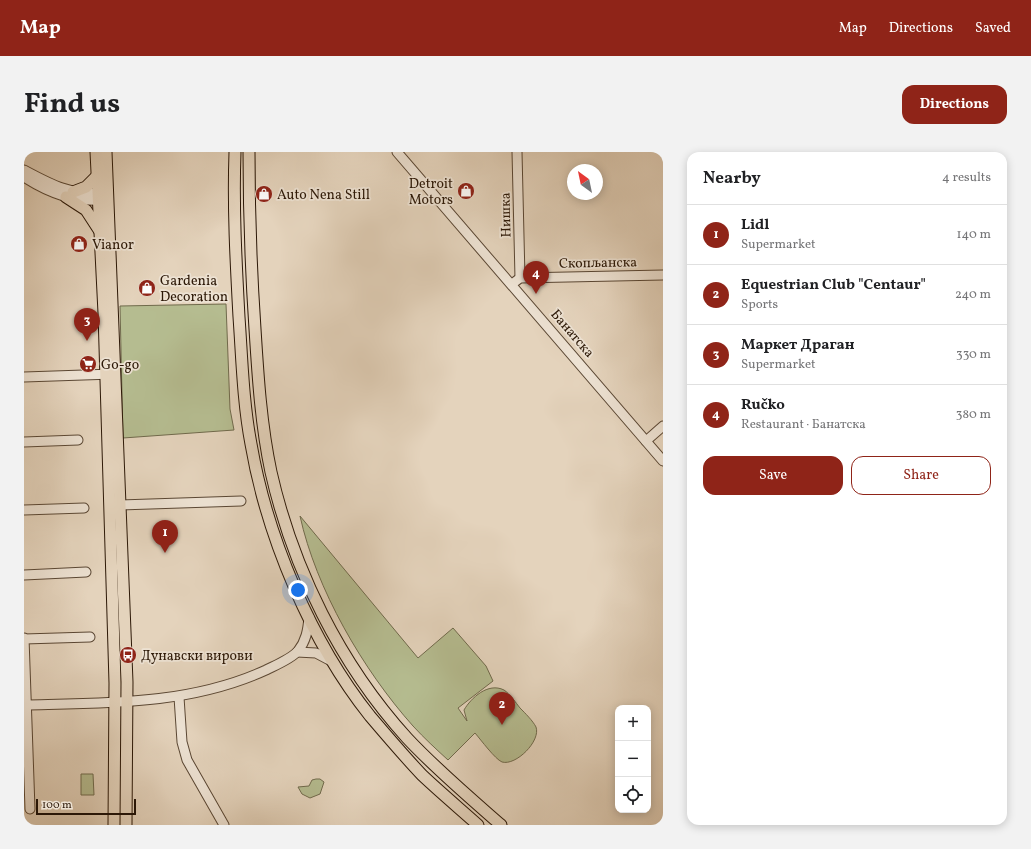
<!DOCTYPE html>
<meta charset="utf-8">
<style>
:root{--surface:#fff;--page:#f2f2f2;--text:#202124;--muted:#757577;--line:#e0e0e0;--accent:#8f2418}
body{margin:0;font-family:Vollkorn,serif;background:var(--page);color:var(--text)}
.controls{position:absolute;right:12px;bottom:12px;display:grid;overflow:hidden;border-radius:8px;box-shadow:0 2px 10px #0003}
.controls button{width:36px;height:36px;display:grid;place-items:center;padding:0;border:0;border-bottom:1px solid var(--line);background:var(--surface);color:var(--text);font:20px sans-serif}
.compass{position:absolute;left:543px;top:12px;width:36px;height:36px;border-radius:50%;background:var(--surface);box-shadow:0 2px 10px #0003;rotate:327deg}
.scale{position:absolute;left:12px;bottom:10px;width:100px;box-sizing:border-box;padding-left:4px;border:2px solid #2c1807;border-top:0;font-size:11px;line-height:14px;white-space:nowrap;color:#2c1807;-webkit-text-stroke:3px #ede2d3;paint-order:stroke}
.you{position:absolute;left:274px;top:438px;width:14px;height:14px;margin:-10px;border:3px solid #fff;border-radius:50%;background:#1a73e8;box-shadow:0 0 0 6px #1a73e833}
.badge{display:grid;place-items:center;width:26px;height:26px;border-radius:50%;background:var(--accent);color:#fff;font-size:13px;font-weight:700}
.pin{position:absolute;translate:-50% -33px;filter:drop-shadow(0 1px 2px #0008)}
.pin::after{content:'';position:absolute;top:21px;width:14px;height:12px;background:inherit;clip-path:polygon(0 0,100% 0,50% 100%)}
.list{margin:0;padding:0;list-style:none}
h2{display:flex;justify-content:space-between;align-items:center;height:52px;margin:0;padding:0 16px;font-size:17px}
h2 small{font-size:13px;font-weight:400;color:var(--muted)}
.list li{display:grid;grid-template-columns:26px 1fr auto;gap:12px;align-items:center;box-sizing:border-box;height:60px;padding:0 16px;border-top:1px solid var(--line)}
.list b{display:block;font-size:15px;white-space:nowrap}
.list p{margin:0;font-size:13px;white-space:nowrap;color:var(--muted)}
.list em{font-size:13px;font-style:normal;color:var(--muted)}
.actions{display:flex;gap:8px;padding:12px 16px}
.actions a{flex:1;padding:9px 0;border:1px solid var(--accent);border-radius:12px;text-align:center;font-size:14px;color:var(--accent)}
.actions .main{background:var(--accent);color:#fff}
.icon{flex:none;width:22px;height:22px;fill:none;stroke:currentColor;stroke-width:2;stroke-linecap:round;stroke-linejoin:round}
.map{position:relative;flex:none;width:639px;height:673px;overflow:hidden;border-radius:12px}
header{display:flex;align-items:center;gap:24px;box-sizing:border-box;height:56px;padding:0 20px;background:var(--accent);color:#fff}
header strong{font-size:19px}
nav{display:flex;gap:22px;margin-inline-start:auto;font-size:14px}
.intro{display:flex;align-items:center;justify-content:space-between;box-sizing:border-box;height:96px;padding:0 24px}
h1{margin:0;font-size:28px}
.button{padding:10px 18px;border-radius:12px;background:var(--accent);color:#fff;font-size:14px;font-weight:700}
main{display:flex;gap:24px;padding:0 24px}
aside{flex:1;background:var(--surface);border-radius:12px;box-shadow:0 2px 10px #0003}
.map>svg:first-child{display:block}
</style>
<header>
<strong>Map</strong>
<nav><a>Map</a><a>Directions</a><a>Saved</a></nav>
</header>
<div class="intro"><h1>Find us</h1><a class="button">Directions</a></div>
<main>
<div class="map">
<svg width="639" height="673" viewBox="0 0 639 673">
<rect width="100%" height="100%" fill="#e4d3bc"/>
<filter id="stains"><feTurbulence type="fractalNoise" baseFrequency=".005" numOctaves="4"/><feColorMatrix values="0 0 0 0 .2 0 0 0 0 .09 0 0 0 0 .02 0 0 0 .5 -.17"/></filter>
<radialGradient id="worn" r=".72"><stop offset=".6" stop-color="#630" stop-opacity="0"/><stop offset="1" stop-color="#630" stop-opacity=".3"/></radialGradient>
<g fill="#b5bc90" stroke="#706a4c">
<polygon points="202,152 206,257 210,278 99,286 96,154"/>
<path d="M276 364 394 506 429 476 462 514 469 529 434 556 443 569 440 558C447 546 464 530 480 538 486 542 492 551 496 556 501 561 509 569 512 575 517 589 492 614 478 610 471 607 457 588 451 581L424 608C412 597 400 586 389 574 339 518 292 437 276 364Z"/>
<polygon points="57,622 69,622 70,643 57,643"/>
<polygon points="292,627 296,627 300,630 296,642 286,646 278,642 274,635 285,634 288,628"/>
</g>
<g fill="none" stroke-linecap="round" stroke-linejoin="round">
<g stroke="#5a4734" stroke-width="11">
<g id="minor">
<polyline points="373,0 639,309"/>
<polyline points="493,0 496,126"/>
<path d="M0 18C28 33 46 43 79 41"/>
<path d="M0 25C26 42 50 50 81 48"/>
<polyline points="488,132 496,126 639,123"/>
<polyline points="0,225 89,222"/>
<polyline points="622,289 639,274"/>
<polyline points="0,290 54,288"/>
<polyline points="96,353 217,349"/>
<polyline points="0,358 60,356"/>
<polyline points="0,423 62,420"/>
<polyline points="0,486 6,657"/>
<polyline points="0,487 66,485"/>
<polyline points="273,500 292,501 309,510"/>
<polyline points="155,545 158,590 163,608 200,673"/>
<path d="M0 553C82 551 166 553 242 518 252 513 267 507 274 499 282 489 284 478 285 465"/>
</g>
</g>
<g stroke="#2c1807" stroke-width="13">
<g id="major">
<polyline points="72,0 80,161 91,531 90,673"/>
<polyline points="82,0 103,530 102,673"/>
<path d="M211 0C209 55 212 110 215 165 218 207 219 250 227 292 243 385 287 490 346 564 363 584 380 604 398 623 416 640 435 656 454 673"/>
<path d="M225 0C225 59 227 118 231 177 234 225 237 273 247 320 269 417 316 512 383 586 412 617 445 645 477 673"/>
<polyline points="49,40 62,35 73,24"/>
<polyline points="42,45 62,58 75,78"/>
</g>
</g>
<use href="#minor" stroke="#ede2d3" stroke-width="9"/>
<use href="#major" stroke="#e4d3bc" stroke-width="11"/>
</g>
<defs>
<g id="shop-disc" transform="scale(0.9)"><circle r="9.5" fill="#8f2418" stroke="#ede2d3"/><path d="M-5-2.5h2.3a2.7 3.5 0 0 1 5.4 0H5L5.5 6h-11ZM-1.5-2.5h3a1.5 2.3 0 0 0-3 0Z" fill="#fff"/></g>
<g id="supermarket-disc" transform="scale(0.9)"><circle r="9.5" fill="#8f2418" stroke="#ede2d3"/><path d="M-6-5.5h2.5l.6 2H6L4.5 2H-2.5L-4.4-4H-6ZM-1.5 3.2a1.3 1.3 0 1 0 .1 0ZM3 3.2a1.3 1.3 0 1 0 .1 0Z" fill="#fff"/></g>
<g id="bus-disc" transform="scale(0.9)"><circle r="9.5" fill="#8f2418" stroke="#ede2d3"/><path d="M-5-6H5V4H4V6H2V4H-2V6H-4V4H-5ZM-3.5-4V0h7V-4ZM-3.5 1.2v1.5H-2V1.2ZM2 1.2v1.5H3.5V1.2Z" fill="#fff"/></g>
</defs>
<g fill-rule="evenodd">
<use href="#shop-disc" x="442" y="39"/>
<use href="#shop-disc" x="240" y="42"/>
<use href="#shop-disc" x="55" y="92"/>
<use href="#shop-disc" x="123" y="136"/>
<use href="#supermarket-disc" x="64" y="212"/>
<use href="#bus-disc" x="104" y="503"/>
</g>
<g text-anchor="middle" stroke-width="3.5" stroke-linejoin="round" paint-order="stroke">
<g font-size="14" fill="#2c1807" stroke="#ede2d3" text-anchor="start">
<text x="429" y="36" text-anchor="end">Detroit<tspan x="429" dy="16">Motors</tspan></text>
<text x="253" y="47">Auto Nena Still</text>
<text x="68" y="97">Vianor</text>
<text x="136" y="133">Gardenia<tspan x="136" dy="16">Decoration</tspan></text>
<text x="77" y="217">Go-go</text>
<text x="117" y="508">Дунавски вирови</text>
</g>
<g font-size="14" fill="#2c1807" stroke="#ede2d3">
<text transform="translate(481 63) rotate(-91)" y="5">Нишка</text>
<text transform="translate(574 110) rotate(-1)" y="5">Скопљанска</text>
<text transform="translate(549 181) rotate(49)" y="5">Банатска</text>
</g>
</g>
<rect width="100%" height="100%" filter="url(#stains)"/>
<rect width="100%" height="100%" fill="url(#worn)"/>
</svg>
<div class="controls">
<button>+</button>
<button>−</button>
<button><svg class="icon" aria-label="locate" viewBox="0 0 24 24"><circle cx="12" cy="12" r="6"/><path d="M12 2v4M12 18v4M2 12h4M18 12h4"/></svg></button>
</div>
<svg class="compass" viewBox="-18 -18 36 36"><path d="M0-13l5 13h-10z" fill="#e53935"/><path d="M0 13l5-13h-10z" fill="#757577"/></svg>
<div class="scale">100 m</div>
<div class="you"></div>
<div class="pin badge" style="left:141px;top:401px">1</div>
<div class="pin badge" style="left:478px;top:573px">2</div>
<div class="pin badge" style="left:63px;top:189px">3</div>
<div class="pin badge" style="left:512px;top:142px">4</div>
</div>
<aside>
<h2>Nearby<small>4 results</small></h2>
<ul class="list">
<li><span class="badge">1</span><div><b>Lidl</b><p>Supermarket</p></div><em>140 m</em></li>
<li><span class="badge">2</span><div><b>Equestrian Club &quot;Centaur&quot;</b><p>Sports</p></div><em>240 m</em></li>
<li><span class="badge">3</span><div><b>Маркет Драган</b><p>Supermarket</p></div><em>330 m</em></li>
<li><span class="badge">4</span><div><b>Ručko</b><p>Restaurant · Банатска</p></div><em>380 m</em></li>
</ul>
<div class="actions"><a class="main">Save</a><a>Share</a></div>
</aside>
</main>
